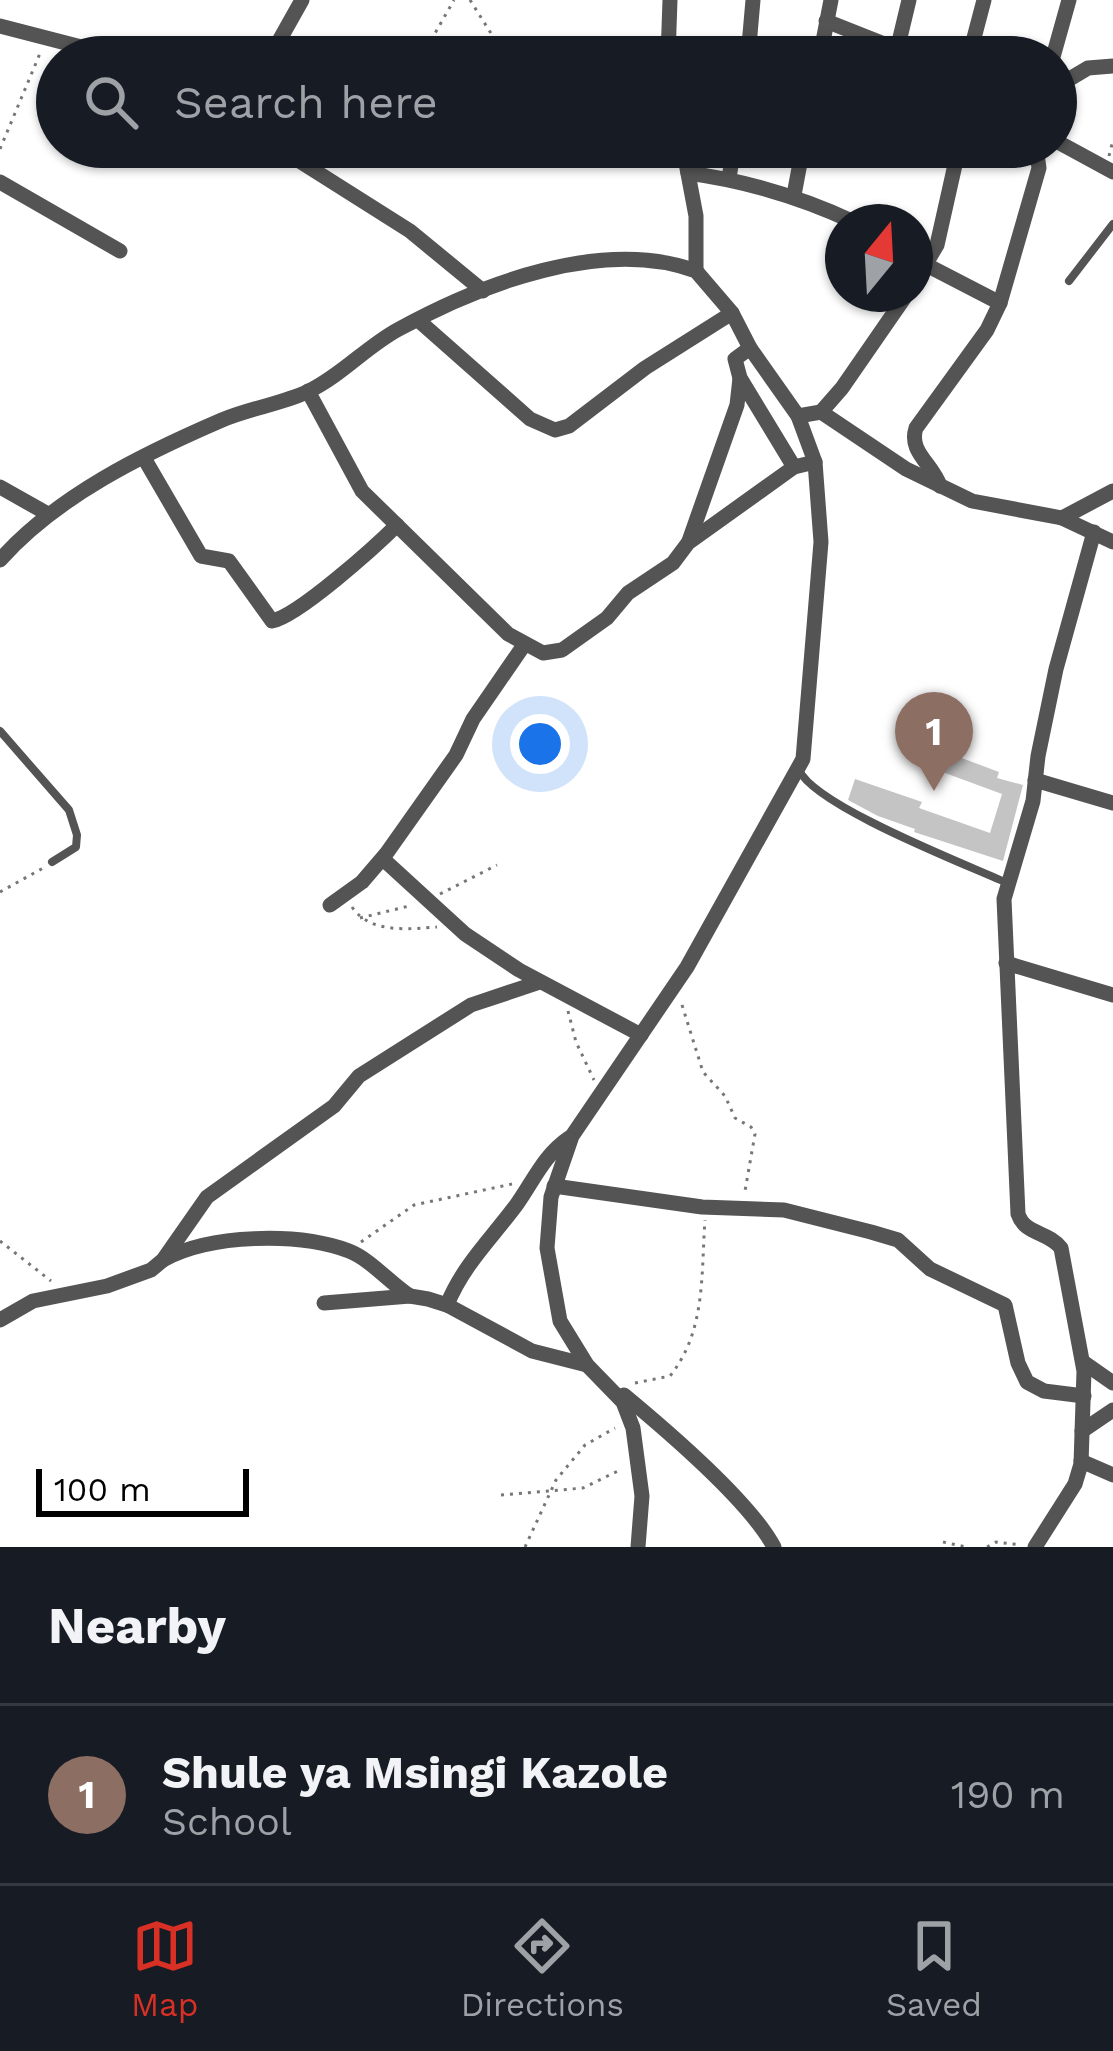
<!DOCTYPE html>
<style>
:root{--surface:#171b24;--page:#20242c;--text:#f1f3f6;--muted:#9ea1a6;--line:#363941;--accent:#d93025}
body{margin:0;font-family:"Work Sans",sans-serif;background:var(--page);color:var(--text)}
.compass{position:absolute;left:825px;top:204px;width:108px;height:108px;border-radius:50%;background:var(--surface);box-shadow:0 3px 9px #0004;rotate:18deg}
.scale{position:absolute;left:36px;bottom:30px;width:213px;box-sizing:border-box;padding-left:12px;border:6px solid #000;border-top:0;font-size:33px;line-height:42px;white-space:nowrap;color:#000;-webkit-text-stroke:9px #fff;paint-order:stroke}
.you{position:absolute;left:540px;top:744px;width:42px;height:42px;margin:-30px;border:9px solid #fff;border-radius:50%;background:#1a73e8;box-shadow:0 0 0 18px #1a73e833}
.badge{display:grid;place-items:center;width:78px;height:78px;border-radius:50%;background:var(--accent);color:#fff;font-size:39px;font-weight:700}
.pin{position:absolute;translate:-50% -99px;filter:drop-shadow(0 3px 6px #0008)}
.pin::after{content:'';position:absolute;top:63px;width:42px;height:36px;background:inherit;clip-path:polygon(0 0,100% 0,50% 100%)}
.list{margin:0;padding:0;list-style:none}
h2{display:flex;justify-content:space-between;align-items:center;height:156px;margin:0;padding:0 48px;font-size:51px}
h2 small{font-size:39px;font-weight:400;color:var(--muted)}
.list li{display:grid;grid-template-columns:78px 1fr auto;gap:36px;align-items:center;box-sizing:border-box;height:180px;padding:0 48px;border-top:3px solid var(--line)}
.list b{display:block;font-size:45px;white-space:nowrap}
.list p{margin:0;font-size:39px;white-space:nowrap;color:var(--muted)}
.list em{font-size:39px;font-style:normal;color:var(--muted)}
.icon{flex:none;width:66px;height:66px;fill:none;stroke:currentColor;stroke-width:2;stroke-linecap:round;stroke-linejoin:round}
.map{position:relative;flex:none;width:1113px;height:1547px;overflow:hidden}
.search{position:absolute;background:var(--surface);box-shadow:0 3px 9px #0004;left:36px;right:36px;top:36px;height:132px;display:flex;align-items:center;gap:30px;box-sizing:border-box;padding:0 42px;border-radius:66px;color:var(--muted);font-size:45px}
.sheet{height:336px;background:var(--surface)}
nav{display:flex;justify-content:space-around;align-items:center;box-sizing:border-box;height:168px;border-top:3px solid var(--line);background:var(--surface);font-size:33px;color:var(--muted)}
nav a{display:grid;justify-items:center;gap:6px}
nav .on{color:var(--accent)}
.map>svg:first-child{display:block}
</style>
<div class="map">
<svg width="1113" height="1547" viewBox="0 0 1113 1547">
<rect width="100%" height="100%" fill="#fff"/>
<polygon fill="#c4c4c4" points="943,751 999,772 997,778 1023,785 1003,861 914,832 915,829 878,816 848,800 855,779 922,802 919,808 990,833 1002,794 937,770"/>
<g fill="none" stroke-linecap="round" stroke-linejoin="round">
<g stroke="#767676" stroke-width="3" stroke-dasharray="3 6" stroke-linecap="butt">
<polyline points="470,0 506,57"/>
<polyline points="410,57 430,42 454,0"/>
<polyline points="0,149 41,51"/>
<polyline points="1109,156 1113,140"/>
<polyline points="331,161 338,147"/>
<polyline points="0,892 45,867"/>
<polyline points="440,894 497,865"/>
<path d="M352 907C370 934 409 929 437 927"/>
<polyline points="360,918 409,906"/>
<polyline points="682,1005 703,1072 725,1096 735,1118 751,1127 755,1134 745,1191"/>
<polyline points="568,1011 576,1042 594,1080"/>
<polyline points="0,1241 51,1281"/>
<polyline points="361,1242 414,1205 512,1184"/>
<path d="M635 1383 670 1376C706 1331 701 1275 705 1220"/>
<polyline points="501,1495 583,1488 622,1469"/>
<polyline points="943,1542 966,1547"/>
<polyline points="525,1547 556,1480 585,1445 615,1428"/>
<polyline points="987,1547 996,1542 1021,1545"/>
</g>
<g stroke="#545454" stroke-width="8">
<polyline points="1069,281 1113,224"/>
<polyline points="0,731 69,810 77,835 76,847 52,862"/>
<path d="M799 770C815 806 965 864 1007 883"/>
</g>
<g stroke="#545454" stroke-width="15">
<polyline points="826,21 917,57"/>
<polyline points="0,26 120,57"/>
<polyline points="898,46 909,0"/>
<polyline points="270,57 302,0"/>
<polyline points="668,57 670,0"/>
<polyline points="748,57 753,0"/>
<polyline points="820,57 831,0"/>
<polyline points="969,57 984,0"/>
<polyline points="1053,57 1069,0"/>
<polyline points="1056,87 1088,68 1113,66"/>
<polyline points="1056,141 1113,172"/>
<polyline points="284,147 293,157 410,231 483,291"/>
<polyline points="683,147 696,216 696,271"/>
<path d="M688 173C748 181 800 197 854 222"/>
<polyline points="729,178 734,147"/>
<polyline points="0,182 120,251"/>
<polyline points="794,195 803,147"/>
<polyline points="915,259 1000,303"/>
<polyline points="915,282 937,245 959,147"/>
<polyline points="418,320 530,419 555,430 569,426 645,368 732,313"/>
<polyline points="750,348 735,359 740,378 794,467"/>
<polyline points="308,391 362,491 508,634 543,653 562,650 607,618 628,593 673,563 688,543 794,467 815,462"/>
<polyline points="821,412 842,388 907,294"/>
<polyline points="798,416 821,412 906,469 972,501 1062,518 1113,542"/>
<path d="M144 458 201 556 229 561 272 621C298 616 375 547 397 525"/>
<path d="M940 486C933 464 908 452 916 428L987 330 1000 303 1039 168 1036 147"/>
<polyline points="0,487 48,514"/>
<polyline points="1062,518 1113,491"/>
<polyline points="689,541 737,405 740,378"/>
<path d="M0 560C57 496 143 454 222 420 250 408 282 404 309 391 342 375 367 346 399 329 481 284 603 237 696 271L732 313 750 348 798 416 815 462 821 542 803 759 687 967 572 1136 551 1197 547 1248 560 1321 587 1365 623 1402 633 1428 642 1496 638 1547"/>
<polyline points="1035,780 1113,803"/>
<polyline points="383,859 465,934 519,970 641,1035"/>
<polyline points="330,905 362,882 386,854 456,755 473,719 524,645"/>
<polyline points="1006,963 1113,995"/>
<polyline points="554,1186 702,1207 784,1210 871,1232 898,1240 930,1269 1005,1305 1018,1363 1027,1382 1044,1391 1084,1396"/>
<path d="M163 1260C210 1234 298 1232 349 1251 370 1259 390 1283 410 1296"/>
<polyline points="324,1303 410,1296 428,1299 447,1305 532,1351 587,1365"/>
<path d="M447 1305C463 1265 492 1238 517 1204 534 1180 544 1155 569 1138"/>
<polyline points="0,1320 33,1301 107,1286 151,1270 163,1260 207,1197 334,1106 359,1076 471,1005 540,982"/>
<polyline points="1083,1362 1113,1383"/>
<path d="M624 1395C665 1429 750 1502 774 1547"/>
<polyline points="1082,1431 1113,1410"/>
<polyline points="1081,1461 1113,1475"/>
<path d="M1035 1547 1075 1484 1081 1464 1084 1371 1061 1248C1048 1231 1025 1235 1018 1214L1004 899 1033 801 1038 756 1056 669 1094 532"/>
</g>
</g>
</svg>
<svg class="compass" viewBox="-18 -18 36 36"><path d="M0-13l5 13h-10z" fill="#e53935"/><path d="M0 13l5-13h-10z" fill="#9ea1a6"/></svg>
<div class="scale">100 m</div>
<div class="you"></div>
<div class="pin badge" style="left:934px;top:791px;background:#8d6e63">1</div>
<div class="search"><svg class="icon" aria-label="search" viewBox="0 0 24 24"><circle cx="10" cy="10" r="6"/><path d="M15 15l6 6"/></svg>Search here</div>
</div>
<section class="sheet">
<h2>Nearby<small></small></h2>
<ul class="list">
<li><span class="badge" style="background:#8d6e63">1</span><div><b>Shule ya Msingi Kazole</b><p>School</p></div><em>190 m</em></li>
</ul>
</section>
<nav>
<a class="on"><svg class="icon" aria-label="map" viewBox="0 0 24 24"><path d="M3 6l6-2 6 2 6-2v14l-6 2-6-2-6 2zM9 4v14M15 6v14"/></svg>Map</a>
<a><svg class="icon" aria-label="directions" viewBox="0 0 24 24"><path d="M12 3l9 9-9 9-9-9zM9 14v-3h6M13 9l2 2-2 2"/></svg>Directions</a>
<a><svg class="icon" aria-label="saved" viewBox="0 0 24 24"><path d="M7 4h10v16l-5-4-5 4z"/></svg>Saved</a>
</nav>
